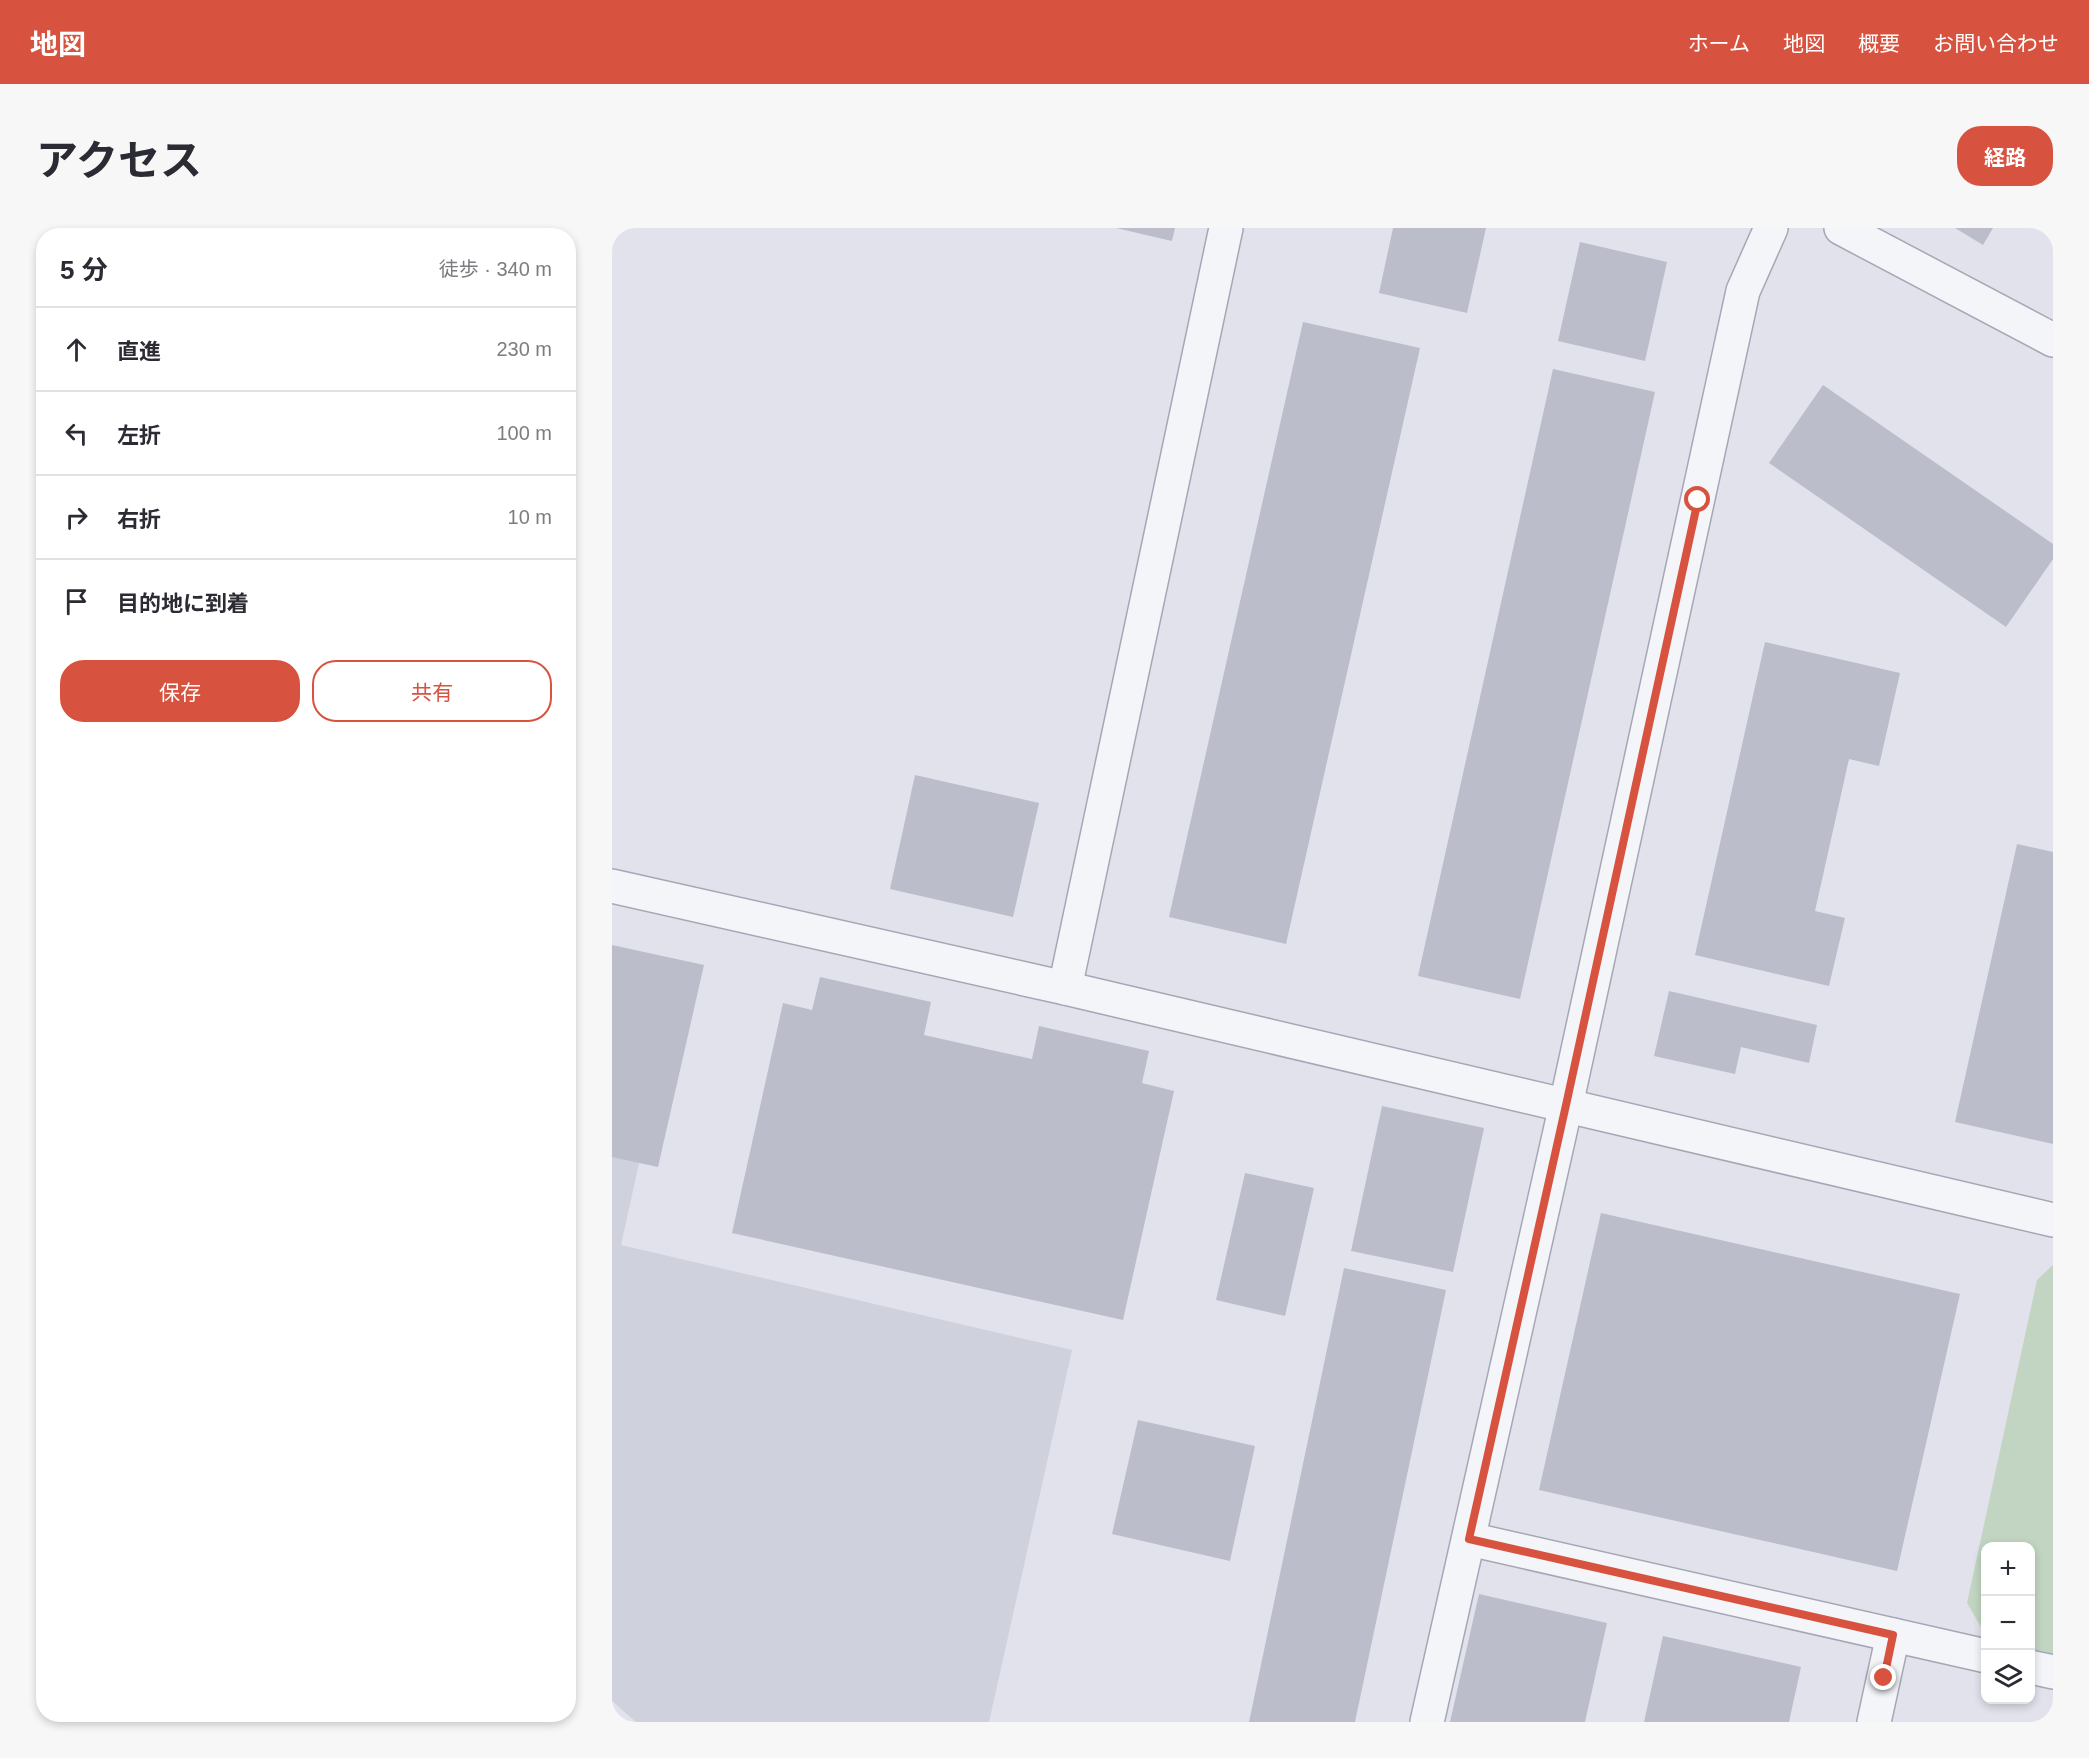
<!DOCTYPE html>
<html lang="ja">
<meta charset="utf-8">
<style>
:root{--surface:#fff;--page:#f7f7f7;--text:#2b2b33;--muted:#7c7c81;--line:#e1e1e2;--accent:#d7523f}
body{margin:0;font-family:Arial,"Noto Sans JP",sans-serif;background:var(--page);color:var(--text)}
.controls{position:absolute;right:18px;bottom:18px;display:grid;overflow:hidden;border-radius:12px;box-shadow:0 3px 9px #0003}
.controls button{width:54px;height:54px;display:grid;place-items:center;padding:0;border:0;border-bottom:2px solid var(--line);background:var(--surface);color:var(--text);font:30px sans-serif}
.stop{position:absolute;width:18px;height:18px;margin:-14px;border:4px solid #d7523f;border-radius:50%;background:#fff}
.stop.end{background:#d7523f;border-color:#fff;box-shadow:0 2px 6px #0008}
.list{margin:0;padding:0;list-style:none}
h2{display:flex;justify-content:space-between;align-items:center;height:78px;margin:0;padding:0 24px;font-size:26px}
h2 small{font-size:20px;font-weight:400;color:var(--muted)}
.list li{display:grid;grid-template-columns:39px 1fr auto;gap:18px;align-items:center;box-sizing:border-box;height:84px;padding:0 24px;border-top:2px solid var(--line)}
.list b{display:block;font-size:22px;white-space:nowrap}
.list em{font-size:20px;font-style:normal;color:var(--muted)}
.actions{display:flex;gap:12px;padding:18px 24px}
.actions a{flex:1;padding:14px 0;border:2px solid var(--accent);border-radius:24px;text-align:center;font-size:21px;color:var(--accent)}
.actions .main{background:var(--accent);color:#fff}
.icon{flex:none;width:33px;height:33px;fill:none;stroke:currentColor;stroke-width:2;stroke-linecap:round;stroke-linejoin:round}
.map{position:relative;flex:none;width:1441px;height:1494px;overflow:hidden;border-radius:24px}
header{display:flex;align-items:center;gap:36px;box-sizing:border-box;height:84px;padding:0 30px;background:var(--accent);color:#fff}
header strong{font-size:28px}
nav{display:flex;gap:33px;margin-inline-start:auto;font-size:21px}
.intro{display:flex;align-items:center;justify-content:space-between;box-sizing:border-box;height:144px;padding:0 36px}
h1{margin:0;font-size:42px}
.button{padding:15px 27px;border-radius:24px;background:var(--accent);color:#fff;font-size:21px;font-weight:700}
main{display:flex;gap:36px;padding:0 36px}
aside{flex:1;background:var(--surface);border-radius:24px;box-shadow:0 3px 9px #0003}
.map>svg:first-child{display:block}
</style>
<header>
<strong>地図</strong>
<nav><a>ホーム</a><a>地図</a><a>概要</a><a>お問い合わせ</a></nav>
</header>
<div class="intro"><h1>アクセス</h1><a class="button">経路</a></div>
<main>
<aside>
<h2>5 分<small>徒歩 · 340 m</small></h2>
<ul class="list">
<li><svg class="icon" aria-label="ahead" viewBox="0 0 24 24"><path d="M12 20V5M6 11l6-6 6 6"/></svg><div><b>直進</b></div><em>230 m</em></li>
<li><svg class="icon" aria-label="left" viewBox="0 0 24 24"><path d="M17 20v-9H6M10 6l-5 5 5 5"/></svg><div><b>左折</b></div><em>100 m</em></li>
<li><svg class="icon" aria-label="right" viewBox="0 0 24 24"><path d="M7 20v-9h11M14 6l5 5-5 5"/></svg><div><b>右折</b></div><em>10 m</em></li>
<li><svg class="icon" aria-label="arrive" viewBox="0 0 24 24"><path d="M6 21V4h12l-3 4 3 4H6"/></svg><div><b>目的地に到着</b></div></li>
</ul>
<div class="actions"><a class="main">保存</a><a>共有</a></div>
</aside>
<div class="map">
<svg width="1441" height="1494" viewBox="0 0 1441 1494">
<rect width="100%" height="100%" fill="#e1e2eb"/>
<polygon fill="#cfd1dd" points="0,740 67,754 9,1017 460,1122 377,1494 24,1494 0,1473"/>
<polygon fill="#c2d5c2" points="1441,1037 1441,1429 1419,1424 1418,1318 1374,1318 1373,1406 1355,1375 1425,1052"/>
<g fill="#bbbdcb">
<polygon points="504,0 563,0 560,13"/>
<polygon points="781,0 874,0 855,85 767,65"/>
<polygon points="1343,0 1381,0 1371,17"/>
<polygon points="968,14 1055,34 1033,133 946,113"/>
<polygon points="691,94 808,120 674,716 557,689"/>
<polygon points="941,141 1043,164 908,771 806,748"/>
<polygon points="1211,157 1441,316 1441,331 1394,399 1157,235"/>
<polygon points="1153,414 1288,445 1267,538 1237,531 1203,683 1233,690 1217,758 1083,727"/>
<polygon points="303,547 427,575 401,689 278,661"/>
<polygon points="1405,616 1441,624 1441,916 1343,894"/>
<polygon points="0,717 92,737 46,939 0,929"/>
<polygon points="208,749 319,774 312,807 420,831 427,798 537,823 530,855 562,863 511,1092 120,1005 171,775 200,782"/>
<polygon points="1057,763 1205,797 1197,835 1129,819 1123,846 1042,828"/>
<polygon points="770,878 872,900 841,1044 739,1023"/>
<polygon points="633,945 702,960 673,1088 604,1072"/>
<polygon points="989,985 1348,1066 1285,1343 927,1262"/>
<polygon points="732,1040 834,1062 743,1494 637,1494"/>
<polygon points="526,1192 643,1218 618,1333 500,1306"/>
<polygon points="867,1366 995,1395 973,1494 838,1494"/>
<polygon points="1051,1408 1189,1439 1177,1494 1032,1494"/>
</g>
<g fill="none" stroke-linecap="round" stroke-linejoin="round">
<g stroke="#a6a7b6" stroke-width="36">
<g id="minor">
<polyline points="1229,0 1441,112"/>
<polyline points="0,658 453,760 1441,992"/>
<polyline points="453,760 614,0"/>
<polyline points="857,1311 1374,1428"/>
<polyline points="1418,1439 1441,1444"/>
<polyline points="815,1494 954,877 1131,63 1159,0"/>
<polyline points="1262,1494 1281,1407"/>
</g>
</g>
<use href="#minor" stroke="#f4f5f9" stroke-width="33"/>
</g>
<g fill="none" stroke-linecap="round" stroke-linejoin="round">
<polyline stroke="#d7523f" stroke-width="8" points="1086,272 954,877 857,1311 1281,1407 1272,1450"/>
</g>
</svg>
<div class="controls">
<button>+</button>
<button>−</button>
<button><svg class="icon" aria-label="layers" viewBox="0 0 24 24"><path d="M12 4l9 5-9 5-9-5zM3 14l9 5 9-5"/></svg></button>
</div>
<div class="stop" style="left:1086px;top:272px"></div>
<div class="stop end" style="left:1272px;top:1450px"></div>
</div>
</main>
